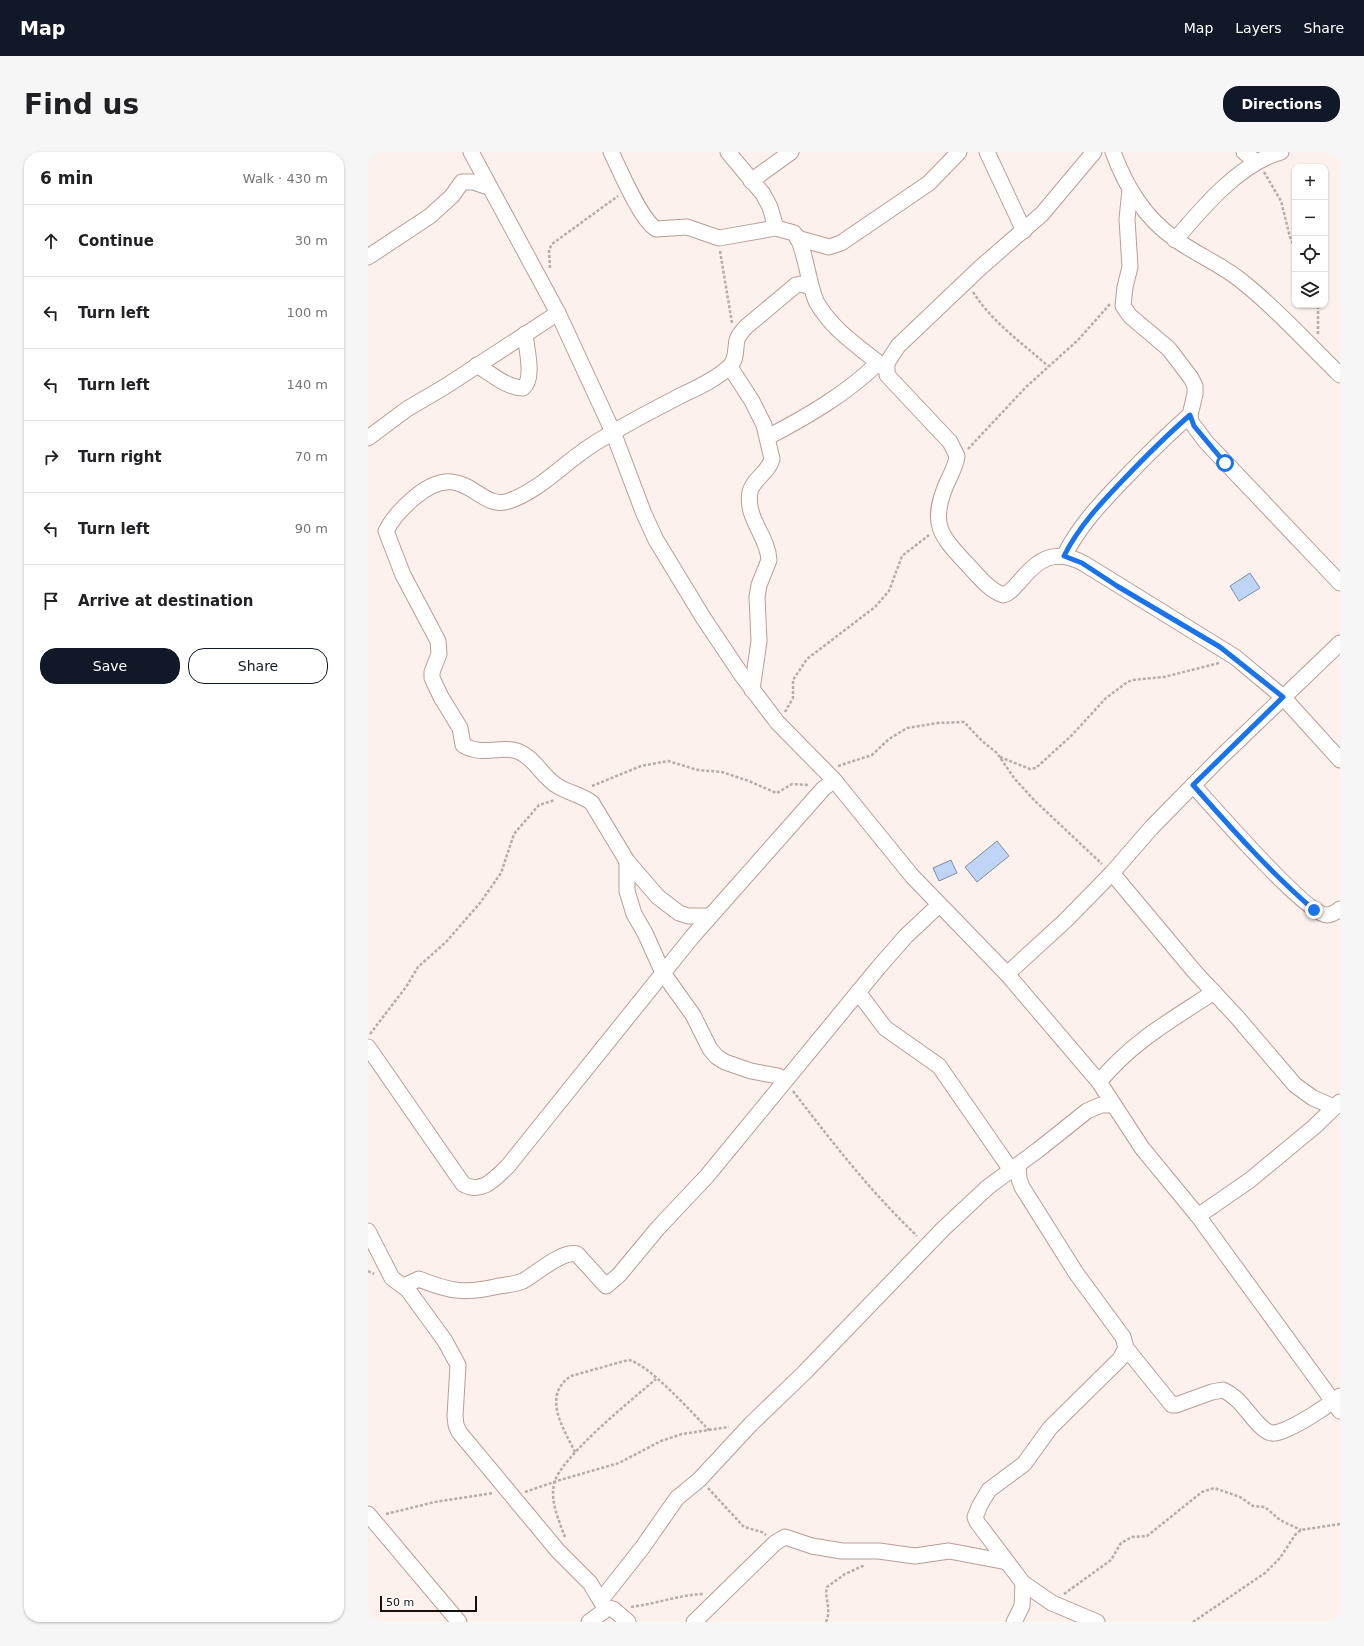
<!DOCTYPE html>
<meta charset="utf-8">
<style>
:root{--surface:#fff;--page:#f6f6f6;--text:#202124;--muted:#757577;--line:#e0e0e0;--accent:#111827}
body{margin:0;font-family:"DejaVu Sans",sans-serif;background:var(--page);color:var(--text)}
.controls{position:absolute;right:12px;top:12px;display:grid;overflow:hidden;border-radius:8px;box-shadow:0 1px 3px #0004}
.controls button{width:36px;height:36px;display:grid;place-items:center;padding:0;border:0;border-bottom:1px solid var(--line);background:var(--surface);color:var(--text);font:20px sans-serif}
.scale{position:absolute;left:12px;bottom:10px;width:97px;box-sizing:border-box;padding-left:4px;border:2px solid #170f0c;border-top:0;font-size:11px;line-height:14px;white-space:nowrap;color:#170f0c;-webkit-text-stroke:3px #fff;paint-order:stroke}
.stop{position:absolute;width:12px;height:12px;margin:-9px;border:3px solid #1a73e8;border-radius:50%;background:#fff}
.stop.end{background:#1a73e8;border-color:#fff;box-shadow:0 1px 4px #0008}
.list{margin:0;padding:0;list-style:none}
h2{display:flex;justify-content:space-between;align-items:center;height:52px;margin:0;padding:0 16px;font-size:17px}
h2 small{font-size:13px;font-weight:400;color:var(--muted)}
.list li{display:grid;grid-template-columns:26px 1fr auto;gap:12px;align-items:center;box-sizing:border-box;height:72px;padding:0 16px;border-top:1px solid var(--line)}
.list b{display:block;font-size:15px;white-space:nowrap}
.list em{font-size:13px;font-style:normal;color:var(--muted)}
.actions{display:flex;gap:8px;padding:12px 16px}
.actions a{flex:1;padding:9px 0;border:1px solid var(--accent);border-radius:16px;text-align:center;font-size:14px;color:var(--accent)}
.actions .main{background:var(--accent);color:#fff}
.icon{flex:none;width:22px;height:22px;fill:none;stroke:currentColor;stroke-width:2;stroke-linecap:round;stroke-linejoin:round}
.map{position:relative;flex:none;width:972px;height:1470px;overflow:hidden;border-radius:16px}
header{display:flex;align-items:center;gap:24px;box-sizing:border-box;height:56px;padding:0 20px;background:var(--accent);color:#fff}
header strong{font-size:19px}
nav{display:flex;gap:22px;margin-inline-start:auto;font-size:14px}
.intro{display:flex;align-items:center;justify-content:space-between;box-sizing:border-box;height:96px;padding:0 24px}
h1{margin:0;font-size:28px}
.button{padding:10px 18px;border-radius:16px;background:var(--accent);color:#fff;font-size:14px;font-weight:700}
main{display:flex;gap:24px;padding:0 24px}
aside{flex:1;background:var(--surface);border-radius:16px;box-shadow:0 1px 3px #0004}
.map>svg:first-child{display:block}
</style>
<header>
<strong>Map</strong>
<nav><a>Map</a><a>Layers</a><a>Share</a></nav>
</header>
<div class="intro"><h1>Find us</h1><a class="button">Directions</a></div>
<main>
<aside>
<h2>6 min<small>Walk · 430 m</small></h2>
<ul class="list">
<li><svg class="icon" aria-label="ahead" viewBox="0 0 24 24"><path d="M12 20V5M6 11l6-6 6 6"/></svg><div><b>Continue</b></div><em>30 m</em></li>
<li><svg class="icon" aria-label="left" viewBox="0 0 24 24"><path d="M17 20v-9H6M10 6l-5 5 5 5"/></svg><div><b>Turn left</b></div><em>100 m</em></li>
<li><svg class="icon" aria-label="left" viewBox="0 0 24 24"><path d="M17 20v-9H6M10 6l-5 5 5 5"/></svg><div><b>Turn left</b></div><em>140 m</em></li>
<li><svg class="icon" aria-label="right" viewBox="0 0 24 24"><path d="M7 20v-9h11M14 6l5 5-5 5"/></svg><div><b>Turn right</b></div><em>70 m</em></li>
<li><svg class="icon" aria-label="left" viewBox="0 0 24 24"><path d="M17 20v-9H6M10 6l-5 5 5 5"/></svg><div><b>Turn left</b></div><em>90 m</em></li>
<li><svg class="icon" aria-label="arrive" viewBox="0 0 24 24"><path d="M6 21V4h12l-3 4 3 4H6"/></svg><div><b>Arrive at destination</b></div></li>
</ul>
<div class="actions"><a class="main">Save</a><a>Share</a></div>
</aside>
<div class="map">
<svg width="972" height="1470" viewBox="0 0 972 1470">
<rect width="100%" height="100%" fill="#fcf1ed"/>
<g fill="#bfd5f5" stroke="#7e8c9f">
<polygon points="882,421 892,436 871,449 862,434"/>
<polygon points="629,689 641,704 609,730 597,715"/>
<polygon points="583,708 589,721 571,729 565,716"/>
</g>
<g fill="none" stroke-linecap="round" stroke-linejoin="round">
<g stroke="#b89e96" stroke-width="17">
<g id="minor">
<polyline points="103,0 190,161 245,280 276,362 288,388 336,467 375,525 409,570 466,628 544,724 639,822 731,930 774,996 830,1064 972,1259"/>
<path d="M243 0C252 18 272 67 288 77L319 75 351 86 408 76 426 81C437 91 440 134 449 151 466 180 493 196 518 217"/>
<polyline points="360,0 395,42 402,55 408,76"/>
<polyline points="619,0 656,79"/>
<path d="M726 0 674 62 613 115 530 194 519 211V223L582 290 589 304C588 314 582 324 578 333 562 372 572 383 598 411 609 422 620 438 635 443 643 441 647 434 652 429 670 407 687 396 715 411L867 505 915 545 972 608"/>
<path d="M745 0C758 35 776 65 807 87 829 103 855 113 876 131 911 159 940 192 972 223"/>
<polyline points="876,0 888,10"/>
<polyline points="383,29 423,0"/>
<polyline points="762,38 759,67 762,115 757,135 755,154 762,164 801,197 823,226 827,234 827,242 822,263 823,270 838,290 972,431"/>
<polyline points="429,86 461,95 473,91 561,31 591,0"/>
<path d="M807 88C834 56 872 11 913 0"/>
<polyline points="0,105 62,64 84,44 94,30 105,30 120,35"/>
<path d="M109 213C122 221 139 236 155 236 167 227 158 195 157 182"/>
<path d="M362 215 384 249 396 273 404 307C401 320 385 327 382 340 377 366 400 384 401 408L391 433 389 445 391 489 384 538"/>
<path d="M400 285C440 264 478 242 510 211"/>
<polyline points="0,286 39,257 78,234 190,161"/>
<path d="M696 404C711 374 733 351 756 327 777 305 799 283 822 263"/>
<path d="M825 633C843 653 939 763 959 763 964 763 968 760 972 757"/>
<polyline points="259,709 259,739 266,762 277,781 295,821 325,863 342,897 349,905 357,910 383,919 410,924 416,928"/>
<polyline points="744,721 826,819 868,864 927,933 945,946 966,955"/>
<path d="M342 764H320L311 761 290 745 259 709 224 651C213 642 199 641 188 633 174 624 166 605 149 599 134 593 115 605 95 593L92 576 73 545 64 526V520L71 502 70 489 35 423 18 379C25 365 35 355 47 345 97 304 109 360 141 349 172 338 194 313 221 295 251 275 283 259 316 242 331 235 350 226 362 214 369 207 367 197 369 188 371 182 375 178 379 174L428 133 433 132 443 135"/>
<polyline points="639,822 698,768 744,721 784,675 851,607 972,491"/>
<polyline points="490,840 517,876 571,914 643,1018"/>
<path d="M0 895 95 1032C114 1043 127 1026 140 1014L324 785 455 637 466 628"/>
<path d="M731 930C765 889 802 869 846 840"/>
<polyline points="830,1064 882,1028 946,975 972,950"/>
<polyline points="0,1079 24,1126 40,1138 77,1189 90,1213 87,1264 88,1273 91,1280 190,1399 222,1431 237,1456"/>
<path d="M38 1135 40 1132 51 1127C83 1140 98 1142 131 1134 139 1133 148 1132 155 1129 168 1122 194 1098 209 1102L238 1134 251 1123 290 1076 339 1024 510 816 538 784 571 753"/>
<path d="M758 1196 804 1253H808L844 1240 855 1238C875 1247 881 1266 897 1278 901 1281 906 1282 911 1280 928 1275 958 1255 972 1244"/>
<polyline points="0,1362 91,1470"/>
<polyline points="655,1431 684,1451 729,1470"/>
<polyline points="233,1448 274,1396 309,1346 331,1328 383,1272 436,1221 575,1077 620,1035 670,998 719,959 733,953 745,953"/>
<polyline points="221,1470 240,1456 245,1457 260,1470"/>
<polyline points="326,1470 407,1391 417,1385 444,1394 474,1399 511,1399 547,1404 581,1399 639,1410"/>
<polyline points="646,1470 654,1454 655,1431 609,1370 607,1365 612,1353 621,1338 656,1312 682,1276 752,1207 758,1196 755,1185 708,1121 654,1035 651,1027 650,1013"/>
</g>
</g>
<g stroke="#b6aca8" stroke-width="2.5" stroke-dasharray="3 2" stroke-linecap="butt">
<polyline points="896,20 913,49 922,85 927,97"/>
<polyline points="352,99 364,171"/>
<polyline points="182,116 181,98 184,92 250,44"/>
<path d="M605 140C625 171 653 190 680 214"/>
<polyline points="950,182 950,153"/>
<polyline points="600,297 658,235 710,188 742,152"/>
<polyline points="417,560 425,546 425,528 439,507 507,455 521,439 534,404 561,383"/>
<polyline points="632,605 662,617 668,616 704,583 738,546 758,531 764,528 796,525 851,511"/>
<polyline points="470,614 504,603 521,587 539,576 570,571 596,570 614,589 629,601 646,626 666,648 734,712"/>
<polyline points="224,634 273,614 300,609 330,618 354,620 381,629 406,640 409,641 424,632 440,633"/>
<polyline points="2,882 38,835 50,815 78,790 112,751 133,721 146,682 171,653 187,648"/>
<path d="M425 939C464 990 503 1040 549 1084"/>
<polyline points="0,1119 6,1122"/>
<path d="M207 1300C196 1277 173 1244 203 1224L260 1208C279 1210 326 1263 341 1278"/>
<polyline points="340,1336 376,1375 394,1380 398,1383"/>
<polyline points="157,1340 192,1328 251,1311 293,1289 314,1282 361,1275"/>
<polyline points="18,1362 67,1350 125,1341"/>
<path d="M197 1385C191 1369 182 1349 186 1332 191 1306 266 1246 288 1227"/>
<polyline points="696,1442 743,1408 753,1391 764,1385 779,1384 834,1340 846,1336 872,1345 885,1354 897,1355 912,1368 933,1378"/>
<path d="M263 1455C288 1452 310 1443 335 1442"/>
<path d="M458 1470C464 1456 456 1448 459 1435L477 1422 497 1413"/>
<polyline points="825,1470 897,1421 912,1406 927,1383 933,1378 972,1372"/>
</g>
<use href="#minor" stroke="#fff" stroke-width="15"/>
</g>
<g fill="none" stroke-linecap="round" stroke-linejoin="round">
<path stroke="#1a73e8" stroke-width="5" d="M857 311 826 274 822 263C799 283 777 305 756 327 733 351 711 374 696 404L714 411 749 434 852 495 915 545 825 633C863 676 902 720 946 758"/>
</g>
</svg>
<div class="controls">
<button>+</button>
<button>−</button>
<button><svg class="icon" aria-label="locate" viewBox="0 0 24 24"><circle cx="12" cy="12" r="6"/><path d="M12 2v4M12 18v4M2 12h4M18 12h4"/></svg></button>
<button><svg class="icon" aria-label="layers" viewBox="0 0 24 24"><path d="M12 4l9 5-9 5-9-5zM3 14l9 5 9-5"/></svg></button>
</div>
<div class="scale">50 m</div>
<div class="stop" style="left:857px;top:311px"></div>
<div class="stop end" style="left:946px;top:758px"></div>
</div>
</main>
